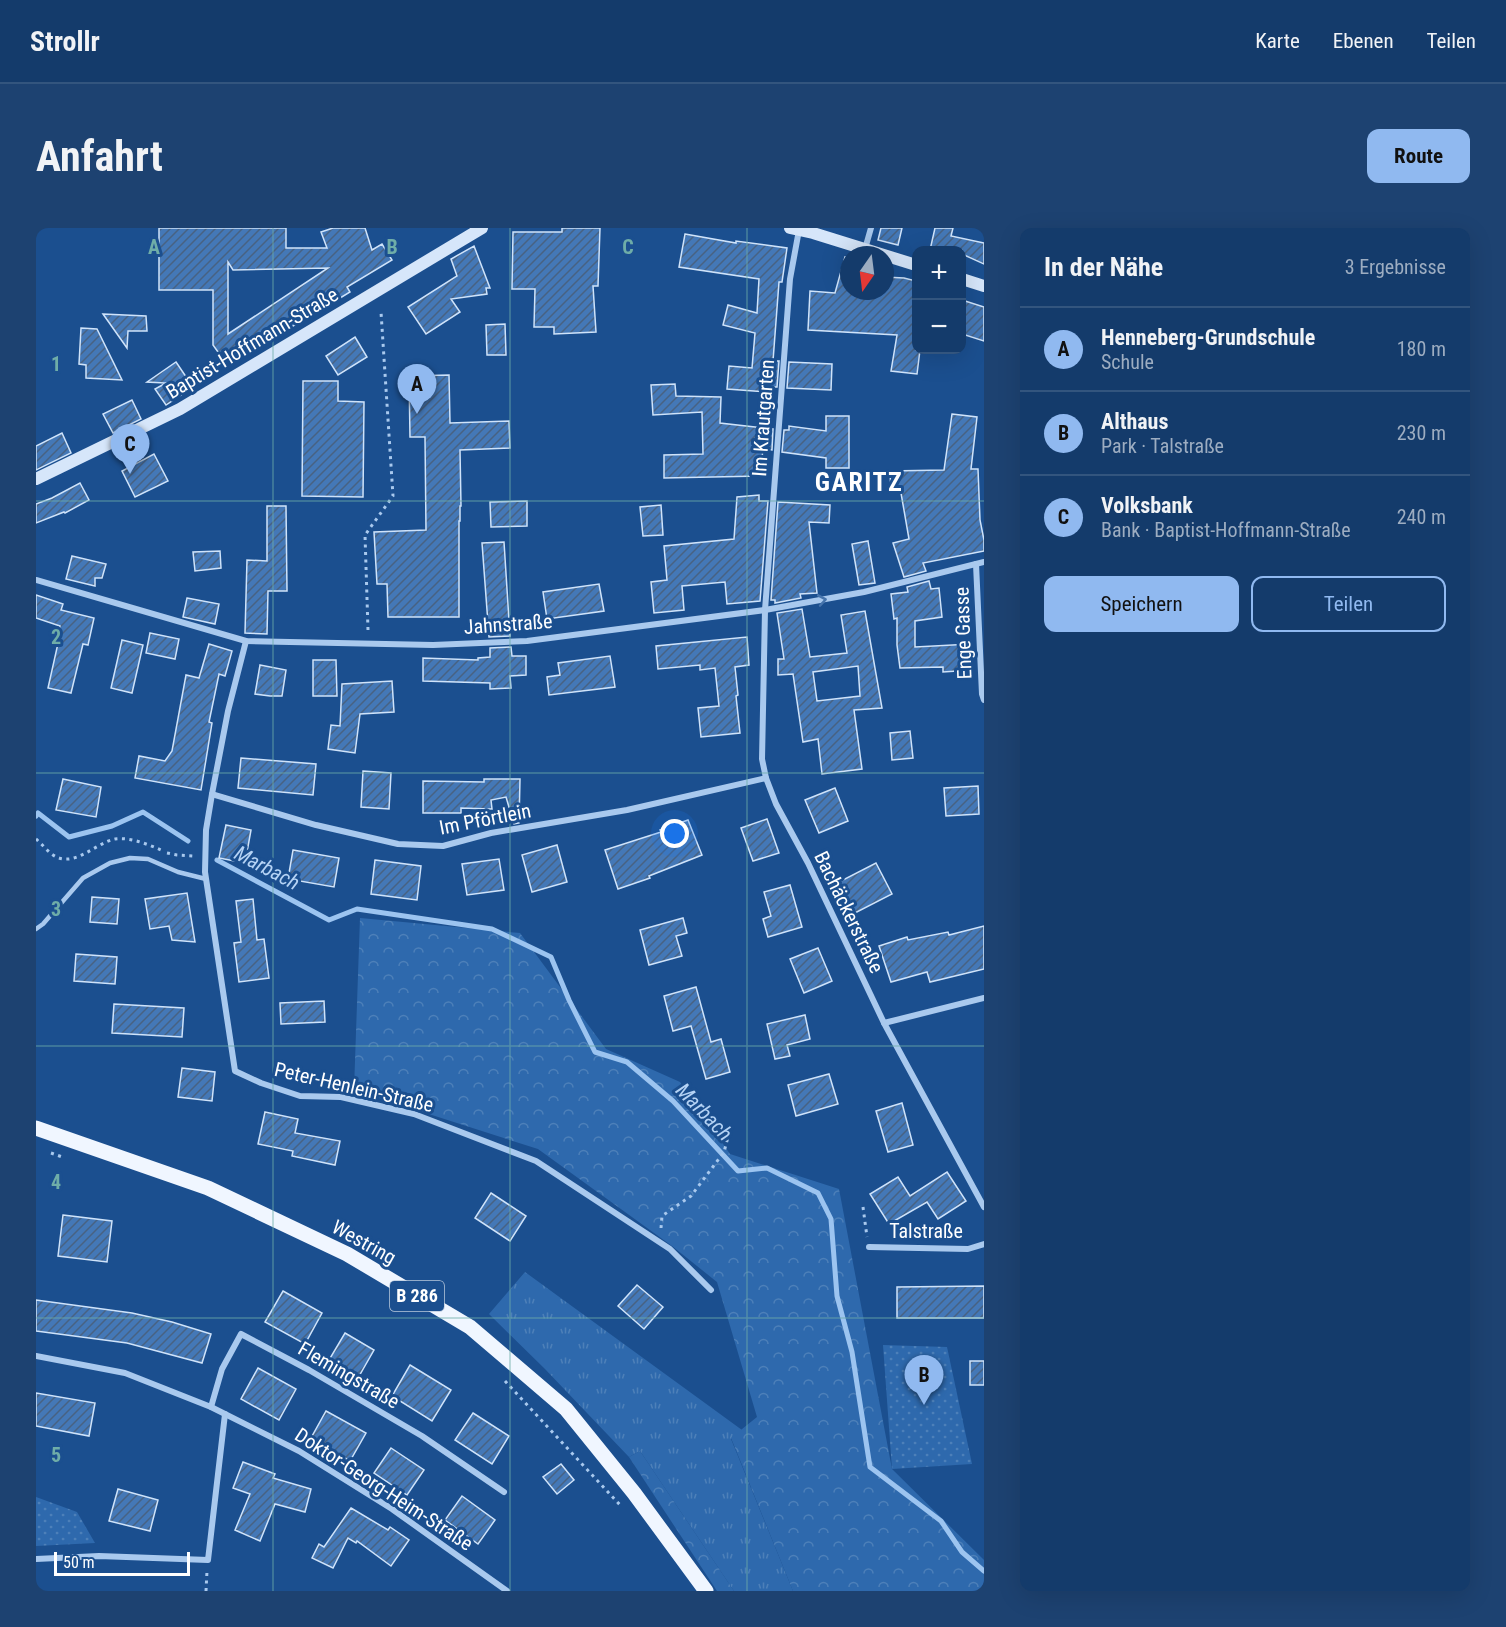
<!DOCTYPE html>
<html lang="de">
<meta charset="utf-8">
<style>
:root{--surface:#143b6b;--page:#1d4271;--text:#f1f3f6;--muted:#9dadc1;--line:#33557e;--accent:#90b9f0}
body{margin:0;font-family:"Roboto Condensed",sans-serif;background:var(--page);color:var(--text)}
.controls{position:absolute;right:18px;top:18px;display:grid;overflow:hidden;border-radius:12px;box-shadow:0 6px 24px #0002}
.controls button{width:54px;height:54px;display:grid;place-items:center;padding:0;border:0;border-bottom:2px solid var(--line);background:var(--surface);color:var(--text);font:30px sans-serif}
.compass{position:absolute;left:804px;top:18px;width:54px;height:54px;border-radius:50%;background:var(--surface);box-shadow:0 6px 24px #0002;rotate:194deg}
.scale{position:absolute;left:18px;bottom:15px;width:136px;box-sizing:border-box;padding-left:6px;border:3px solid #fff;border-top:0;font-size:16px;line-height:21px;white-space:nowrap;color:#fff;-webkit-text-stroke:4px #1b4f8f;paint-order:stroke}
.you{position:absolute;left:639px;top:606px;width:21px;height:21px;margin:-15px;border:4px solid #fff;border-radius:50%;background:#1a73e8;box-shadow:0 0 0 9px #1a73e833}
.badge{display:grid;place-items:center;width:39px;height:39px;border-radius:50%;background:var(--accent);color:#111;font-size:20px;font-weight:700}
.pin{position:absolute;translate:-50% -50px;filter:drop-shadow(0 2px 3px #0008)}
.pin::after{content:'';position:absolute;top:32px;width:21px;height:18px;background:inherit;clip-path:polygon(0 0,100% 0,50% 100%)}
.list{margin:0;padding:0;list-style:none}
h2{display:flex;justify-content:space-between;align-items:center;height:78px;margin:0;padding:0 24px;font-size:26px}
h2 small{font-size:20px;font-weight:400;color:var(--muted)}
.list li{display:grid;grid-template-columns:39px 1fr auto;gap:18px;align-items:center;box-sizing:border-box;height:84px;padding:0 24px;border-top:2px solid var(--line)}
.list b{display:block;font-size:22px;white-space:nowrap}
.list p{margin:0;font-size:20px;white-space:nowrap;color:var(--muted)}
.list em{font-size:20px;font-style:normal;color:var(--muted)}
.actions{display:flex;gap:12px;padding:18px 24px}
.actions a{flex:1;padding:14px 0;border:2px solid var(--accent);border-radius:12px;text-align:center;font-size:21px;color:var(--accent)}
.actions .main{background:var(--accent);color:#111}
.map{position:relative;flex:none;width:948px;height:1363px;overflow:hidden;border-radius:12px}
header{display:flex;align-items:center;gap:36px;box-sizing:border-box;height:84px;padding:0 30px;background:var(--surface);border-bottom:2px solid var(--line)}
header strong{font-size:28px}
nav{display:flex;gap:33px;margin-inline-start:auto;font-size:21px}
.intro{display:flex;align-items:center;justify-content:space-between;box-sizing:border-box;height:144px;padding:0 36px}
h1{margin:0;font-size:42px}
.button{padding:15px 27px;border-radius:12px;background:var(--accent);color:#111;font-size:21px;font-weight:700}
main{display:flex;gap:36px;padding:0 36px}
aside{flex:1;background:var(--surface);border-radius:12px;box-shadow:0 6px 24px #0002}
.map>svg:first-child{display:block}
</style>
<header>
<strong>Strollr</strong>
<nav><a>Karte</a><a>Ebenen</a><a>Teilen</a></nav>
</header>
<div class="intro"><h1>Anfahrt</h1><a class="button">Route</a></div>
<main>
<div class="map">
<svg width="948" height="1363" viewBox="0 0 948 1363">
<defs>
<pattern id="grass-tufts" width="24" height="20" patternUnits="userSpaceOnUse" patternTransform="scale(1.5)"><rect width="24" height="20" fill="#2e69ad"/><path d="M3 7l-1-3M5 7V3M7 7l1-3M15 17l-1-3M17 17v-4M19 17l1-3" fill="none" stroke="#4d80b9"/></pattern>
<pattern id="forest-crowns" width="20" height="18" patternUnits="userSpaceOnUse" patternTransform="scale(1.5)"><rect width="20" height="18" fill="#2e69ad"/><path d="M2 6a3 3 0 1 1 6 0M12 15a3 3 0 1 1 6 0" fill="none" stroke="#4d80b9"/></pattern>
<pattern id="park-dots" width="8" height="8" patternUnits="userSpaceOnUse" patternTransform="scale(1.5)"><rect width="8" height="8" fill="#2e69ad"/><path d="M2 2h.1M6 6h.1" fill="none" stroke="#4d80b9" stroke-width="1.8" stroke-linecap="round"/></pattern>
<pattern id="building-hatch" width="6" height="6" patternUnits="userSpaceOnUse" patternTransform="scale(1.5)"><rect width="6" height="6" fill="#4478b7"/><path d="M-1 1l2-2M0 6l6-6M5 7l2-2" fill="none" stroke="#486282"/></pattern>
</defs>
<rect width="100%" height="100%" fill="#1b4f8f"/>
<polygon fill="url(#grass-tufts)" points="489,1044 706,1202 695,1211 757,1363 698,1363 604,1223 593,1229 509,1141 453,1086"/>
<g fill="url(#forest-crowns)">
<polygon points="324,690 484,705 570,821 644,854 694,926 803,961 856,1241 948,1332 948,1363 757,1363 695,1210 721,1189 681,1054 636,1018 502,921 318,862"/>
<polygon points="604,1223 698,1363 681,1363 593,1229"/>
</g>
<g fill="url(#park-dots)">
<polygon points="847,1117 911,1119 936,1236 856,1241"/>
<polygon points="0,1269 41,1284 59,1315 0,1318"/>
</g>
<g fill="none" stroke-linecap="round" stroke-linejoin="round">
<g stroke="#9cc4f0" stroke-width="5">
<polyline points="0,588 2,585 33,609 76,598 107,584 152,613"/>
<polyline points="181,632 293,692 321,681 456,701 515,729 533,772 559,824 591,834 637,873 702,943 731,940 782,965 795,991 801,1068 816,1124 834,1239 905,1293 926,1324 948,1343"/>
</g>
</g>
<g fill="url(#building-hatch)" stroke="#cfe3fa" stroke-width="1.5" fill-rule="evenodd">
<path d="M123 0H250V20H291L285 4 297 0H329L336 22 346 16 356 32 311 59 314 64 286 81 285 80 240 109 239 107 192 138 177 117V62H123ZM192 34 197 42 292 40 192 106Z"/>
<polygon points="526,0 564,0 562,58 557,58 560,104 518,106 518,99 498,99 499,61 476,61 477,4 526,4"/>
<polygon points="845,0 866,0 862,17 842,12"/>
<polygon points="899,0 917,0 915,8 948,15 948,36 926,26 926,22 894,22"/>
<polygon points="649,6 700,15 700,13 751,20 746,54 743,54 737,133 743,133 741,159 731,159 731,164 691,161 693,138 716,140 719,105 687,97 692,77 721,85 723,51 643,39"/>
<polygon points="438,18 454,60 450,60 451,66 415,71 424,84 390,106 372,79 421,48 415,31"/>
<polygon points="809,29 813,30 813,63 849,63 849,49 868,50 880,53 880,122 884,122 881,146 855,143 861,107 772,102 774,63 799,65"/>
<polygon points="926,72 948,79 948,113 926,106"/>
<polygon points="67,86 110,88 111,103 92,103 91,120"/>
<polygon points="469,96 470,127 451,127 450,97"/>
<polygon points="45,100 61,101 86,152 50,150 50,137 43,136"/>
<polygon points="319,109 331,129 302,147 290,128"/>
<polygon points="140,134 157,159 130,177 119,161 130,155 111,154"/>
<polygon points="753,134 796,136 795,162 751,160"/>
<polygon points="413,147 414,195 473,193 474,220 424,222 425,278 424,278 424,293 423,293 423,389 352,389 351,356 341,356 338,304 390,302 389,209 374,209 373,148"/>
<polygon points="267,153 302,153 302,173 328,174 327,269 266,268"/>
<polygon points="639,156 640,168 685,169 684,195 737,201 736,222 727,221 724,248 628,250 628,227 667,226 666,184 617,187 615,157"/>
<polygon points="96,172 105,191 77,205 67,186"/>
<polygon points="916,186 941,189 935,241 942,241 944,292 948,312 948,323 887,335 890,343 868,349 857,315 873,311 865,265 855,265 854,243 908,242"/>
<polygon points="790,188 813,188 813,240 790,240 790,230 746,224 748,202 753,202 753,198 790,203"/>
<polygon points="26,205 35,225 0,242 0,218"/>
<polygon points="118,226 132,253 99,269 86,243"/>
<polygon points="44,255 53,272 29,285 28,284 0,295 0,276 16,270"/>
<polygon points="723,267 723,273 732,273 724,373 691,376 689,354 646,358 648,382 618,385 615,354 631,352 628,318 698,311 701,269"/>
<polygon points="491,273 491,298 455,299 454,274"/>
<polygon points="742,274 794,277 793,295 773,294 781,365 764,366 765,370 739,375 739,372 735,372"/>
<polygon points="625,277 627,307 607,308 604,279"/>
<polygon points="231,278 250,278 251,363 232,363 231,406 209,405 211,332 231,333"/>
<polygon points="832,313 839,355 823,357 816,316"/>
<polygon points="468,314 474,408 453,409 446,315"/>
<polygon points="184,323 185,340 159,343 157,324"/>
<polygon points="36,328 70,336 66,350 59,350 59,358 30,351"/>
<polygon points="893,353 895,361 903,360 906,389 879,393 879,419 935,416 936,442 907,444 907,439 864,440 861,417 861,390 858,391 855,366 872,364 871,359"/>
<polygon points="563,356 568,383 511,391 507,364"/>
<polygon points="0,367 27,376 25,382 58,390 52,417 47,416 35,465 12,460 23,411 21,410 24,398 0,390"/>
<polygon points="151,370 183,376 179,396 147,389"/>
<path d="M766 381 774 429 811 425 805 387 829 383 846 480 818 482 826 541 786 546 782 511 767 514 757 446 742 447V431H748L741 385ZM822 438 824 468 781 473 777 444Z"/>
<polygon points="114,405 143,411 139,431 110,425"/>
<polygon points="711,409 713,437 699,439 702,467 700,468 704,505 665,509 662,480 683,478 679,440 664,442 664,437 622,441 620,418"/>
<polygon points="86,412 107,417 96,465 75,460"/>
<polygon points="173,416 196,423 189,448 183,446 173,494 176,495 165,562 99,550 103,528 129,533 136,523 150,447 163,450"/>
<polygon points="475,419 476,428 490,428 490,447 474,448 475,460 454,461 454,455 387,453 387,430 442,432 442,430 454,429 454,420"/>
<polygon points="574,428 579,459 513,467 511,449 524,447 522,435"/>
<polygon points="277,432 300,432 301,468 277,468"/>
<polygon points="224,437 250,442 246,468 234,468 219,466"/>
<polygon points="356,453 358,484 324,486 319,525 292,521 295,497 304,498 306,456"/>
<polygon points="874,503 877,530 856,532 854,505"/>
<polygon points="205,530 280,536 277,567 202,560"/>
<polygon points="327,543 355,545 353,581 325,579"/>
<polygon points="27,551 65,559 60,589 20,582"/>
<polygon points="448,551 484,551 483,595 478,596 470,569 455,572 456,581 425,580 425,585 387,585 387,553 448,554"/>
<polygon points="942,558 943,586 910,588 908,560"/>
<polygon points="799,560 812,593 783,605 769,572"/>
<polygon points="731,591 743,625 717,633 705,600"/>
<polygon points="652,592 666,627 613,648 614,650 582,661 569,622 625,604 624,602"/>
<polygon points="190,597 215,602 209,635 183,630"/>
<polygon points="521,617 531,654 496,664 486,627"/>
<polygon points="257,622 303,630 298,659 252,651"/>
<polygon points="463,631 468,662 431,667 426,636"/>
<polygon points="339,632 385,638 381,672 335,666"/>
<polygon points="840,635 856,666 817,686 801,655"/>
<polygon points="754,657 766,699 732,709 727,691 735,688 728,664"/>
<polygon points="151,665 159,714 136,712 133,698 114,701 109,671"/>
<polygon points="56,669 83,671 81,696 54,694"/>
<polygon points="217,671 221,712 228,711 233,750 203,754 198,715 205,714 200,673"/>
<polygon points="647,690 651,705 640,708 646,728 613,737 604,702"/>
<polygon points="948,698 948,741 894,754 891,744 855,754 843,718 871,709 872,712 912,704 913,707"/>
<polygon points="782,720 796,753 768,765 754,731"/>
<polygon points="40,726 81,729 79,756 38,753"/>
<polygon points="660,759 675,814 685,811 694,844 670,851 655,798 637,803 628,768"/>
<polygon points="288,773 289,794 245,796 244,775"/>
<polygon points="78,776 148,780 146,809 76,805"/>
<polygon points="769,787 774,811 751,817 754,828 739,831 731,796"/>
<polygon points="146,840 179,844 176,873 142,869"/>
<polygon points="793,846 802,876 760,888 752,857"/>
<polygon points="866,875 877,917 852,924 840,883"/>
<polygon points="229,884 262,891 259,905 304,913 299,937 256,928 257,923 222,916"/>
<polygon points="911,944 930,973 902,991 891,974 853,996 834,966 862,949 874,968"/>
<polygon points="455,965 490,988 474,1013 439,990"/>
<polygon points="27,987 76,993 71,1034 22,1028"/>
<polygon points="601,1057 627,1079 608,1101 582,1078"/>
<polygon points="948,1058 948,1090 861,1090 861,1059"/>
<polygon points="247,1063 286,1085 269,1116 229,1094"/>
<polygon points="0,1072 96,1085 136,1094 175,1106 166,1135 91,1115 0,1103"/>
<polygon points="309,1105 338,1122 322,1150 293,1132"/>
<rect x="934" y="1133" width="14" height="24"/>
<polygon points="374,1137 415,1162 396,1193 356,1168"/>
<polygon points="222,1140 260,1161 243,1192 205,1171"/>
<polygon points="0,1165 59,1175 53,1208 0,1198"/>
<polygon points="290,1183 330,1205 314,1233 275,1210"/>
<polygon points="437,1185 473,1208 456,1236 419,1212"/>
<polygon points="355,1220 388,1242 371,1267 338,1245"/>
<polygon points="207,1234 239,1246 237,1250 275,1261 269,1284 239,1276 224,1313 199,1302 214,1266 197,1260"/>
<polygon points="525,1236 538,1252 521,1266 507,1249"/>
<polygon points="82,1261 122,1272 114,1303 73,1293"/>
<polygon points="426,1268 459,1292 442,1316 409,1292"/>
<polygon points="315,1280 352,1302 354,1299 373,1312 355,1338 321,1313 320,1315 312,1310 297,1340 276,1330 283,1316 288,1319"/>
</g>
<g fill="none" stroke-linecap="round" stroke-linejoin="round">
<g stroke="#a9c9ee" stroke-width="3" stroke-dasharray="3 4.5" stroke-linecap="butt">
<polyline points="332,402 329,307 357,268 345,84"/>
<path d="M0 611C6 616 11 623 17 627 38 641 59 615 79 611 94 609 111 616 125 622"/>
<polyline points="131,625 141,627 157,628"/>
<polyline points="15,925 29,930"/>
<polyline points="827,979 831,1009"/>
<polyline points="625,1000 626,988 655,968 688,924 692,909"/>
<polyline points="469,1153 585,1278"/>
<polyline points="170,1363 171,1343"/>
</g>
<polyline stroke="#a9c9ee" stroke-width="4.5" points="0,701 7,696 47,650 74,635 94,630 112,631 142,644 170,651"/>
<g stroke="#a9c9ee" stroke-width="6">
<polyline points="763,2 754,51 729,382 726,531 730,550 740,576 772,635 848,795 948,979"/>
<polyline points="829,21 835,0"/>
<polyline points="940,336 946,466 948,472"/>
<polyline points="0,352 210,413 397,417 491,413 729,382 828,364 948,334"/>
<polyline points="210,413 192,483 176,566 170,602 169,644 199,843 225,855 264,868 305,869 378,886 500,933 634,1021 675,1062"/>
<polyline points="176,566 280,597 362,616 407,618 455,605 591,582 730,550"/>
<polyline points="848,795 948,770"/>
<polyline points="833,1019 932,1021 948,1016"/>
<polyline points="0,1128 89,1145 175,1179 263,1223 356,1281 471,1363"/>
<polyline points="175,1179 186,1141 205,1106 273,1142 386,1208 468,1264"/>
<polyline points="0,1331 63,1328 172,1332 189,1186"/>
</g>
<g stroke="#d6e6fa" stroke-width="12">
<polyline points="754,0 777,5 880,37"/>
<polyline points="926,51 948,58"/>
<polyline points="0,251 144,181 446,0"/>
</g>
<polyline stroke="#f0f6ff" stroke-width="15" points="0,900 172,960 311,1026 434,1099 530,1181 598,1265 670,1363"/>
</g>
<defs><path id="oneway-chevron" d="M-2-3.5L2.5 0L-2 3.5" fill="none" stroke-width="1.6" stroke-linecap="round" stroke-linejoin="round" transform="scale(1.5)"/></defs>
<use stroke="#4674ac" href="#oneway-chevron" transform="translate(786 372) rotate(-10)"/>
<path fill="none" stroke="#6fada8" stroke-width="1.5" stroke-opacity="0.55" d="M237 0V1363M474 0V1363M711 0V1363M0 273H948M0 545H948M0 818H948M0 1090H948"/>
<g text-anchor="middle" stroke-width="6" stroke-linejoin="round" paint-order="stroke">
<rect fill="#1b4f8f" stroke="#bbcadd" stroke-width="1.5" x="354" y="1053" width="54" height="30" rx="4.5"/>
<g font-size="18" font-weight="bold" fill="#fff">
<text x="381" y="1074">B 286</text>
</g>
<g font-size="20" fill="#fff" stroke="#1b4f8f">
<text transform="translate(216 115) rotate(-31)" y="7">Baptist-Hoffmann-Straße</text>
<text transform="translate(727 190) rotate(-86)" y="7">Im Krautgarten</text>
<text transform="translate(472 396) rotate(-4)" y="7">Jahnstraße</text>
<text transform="translate(927 405) rotate(-92)" y="7">Enge Gasse</text>
<text transform="translate(449 591) rotate(-11)" y="7">Im Pförtlein</text>
<text transform="translate(813 684) rotate(64)" y="7">Bachäckerstraße</text>
<text transform="translate(318 859) rotate(13)" y="7">Peter-Henlein-Straße</text>
<text x="890" y="1010">Talstraße</text>
<text transform="translate(328 1014) rotate(29)" y="7">Westring</text>
<text transform="translate(313 1147) rotate(30)" y="7">Flemingstraße</text>
<text transform="translate(348 1261) rotate(33)" y="7">Doktor-Georg-Heim-Straße</text>
</g>
<g font-size="21" font-style="italic" fill="#b5d3f5" stroke="#1b4f8f">
<text transform="translate(231 640) rotate(28)" y="7">Marbach</text>
<text transform="translate(668 884) rotate(46)" y="7">Marbach</text>
</g>
<g font-size="26" font-weight="bold" letter-spacing="1.5" fill="#fff" stroke="#1b4f8f">
<text x="823" y="263">GARITZ</text>
</g>
</g>
<g font-size="20" text-anchor="middle" font-weight="bold" fill="#6fada8" stroke="#1b4f8f" stroke-width="6" stroke-linejoin="round" paint-order="stroke">
<text x="118" y="26">A</text>
<text x="356" y="26">B</text>
<text x="592" y="26">C</text>
<text x="20" y="143">1</text>
<text x="20" y="416">2</text>
<text x="20" y="688">3</text>
<text x="20" y="961">4</text>
<text x="20" y="1234">5</text>
</g>
</svg>
<div class="controls">
<button>+</button>
<button>−</button>
</div>
<svg class="compass" viewBox="-18 -18 36 36"><path d="M0-13l5 13h-10z" fill="#e53935"/><path d="M0 13l5-13h-10z" fill="#9dadc1"/></svg>
<div class="scale">50 m</div>
<div class="you"></div>
<div class="pin badge" style="left:381px;top:186px">A</div>
<div class="pin badge" style="left:888px;top:1177px">B</div>
<div class="pin badge" style="left:94px;top:246px">C</div>
</div>
<aside>
<h2>In der Nähe<small>3 Ergebnisse</small></h2>
<ul class="list">
<li><span class="badge">A</span><div><b>Henneberg-Grundschule</b><p>Schule</p></div><em>180 m</em></li>
<li><span class="badge">B</span><div><b>Althaus</b><p>Park · Talstraße</p></div><em>230 m</em></li>
<li><span class="badge">C</span><div><b>Volksbank</b><p>Bank · Baptist-Hoffmann-Straße</p></div><em>240 m</em></li>
</ul>
<div class="actions"><a class="main">Speichern</a><a>Teilen</a></div>
</aside>
</main>
